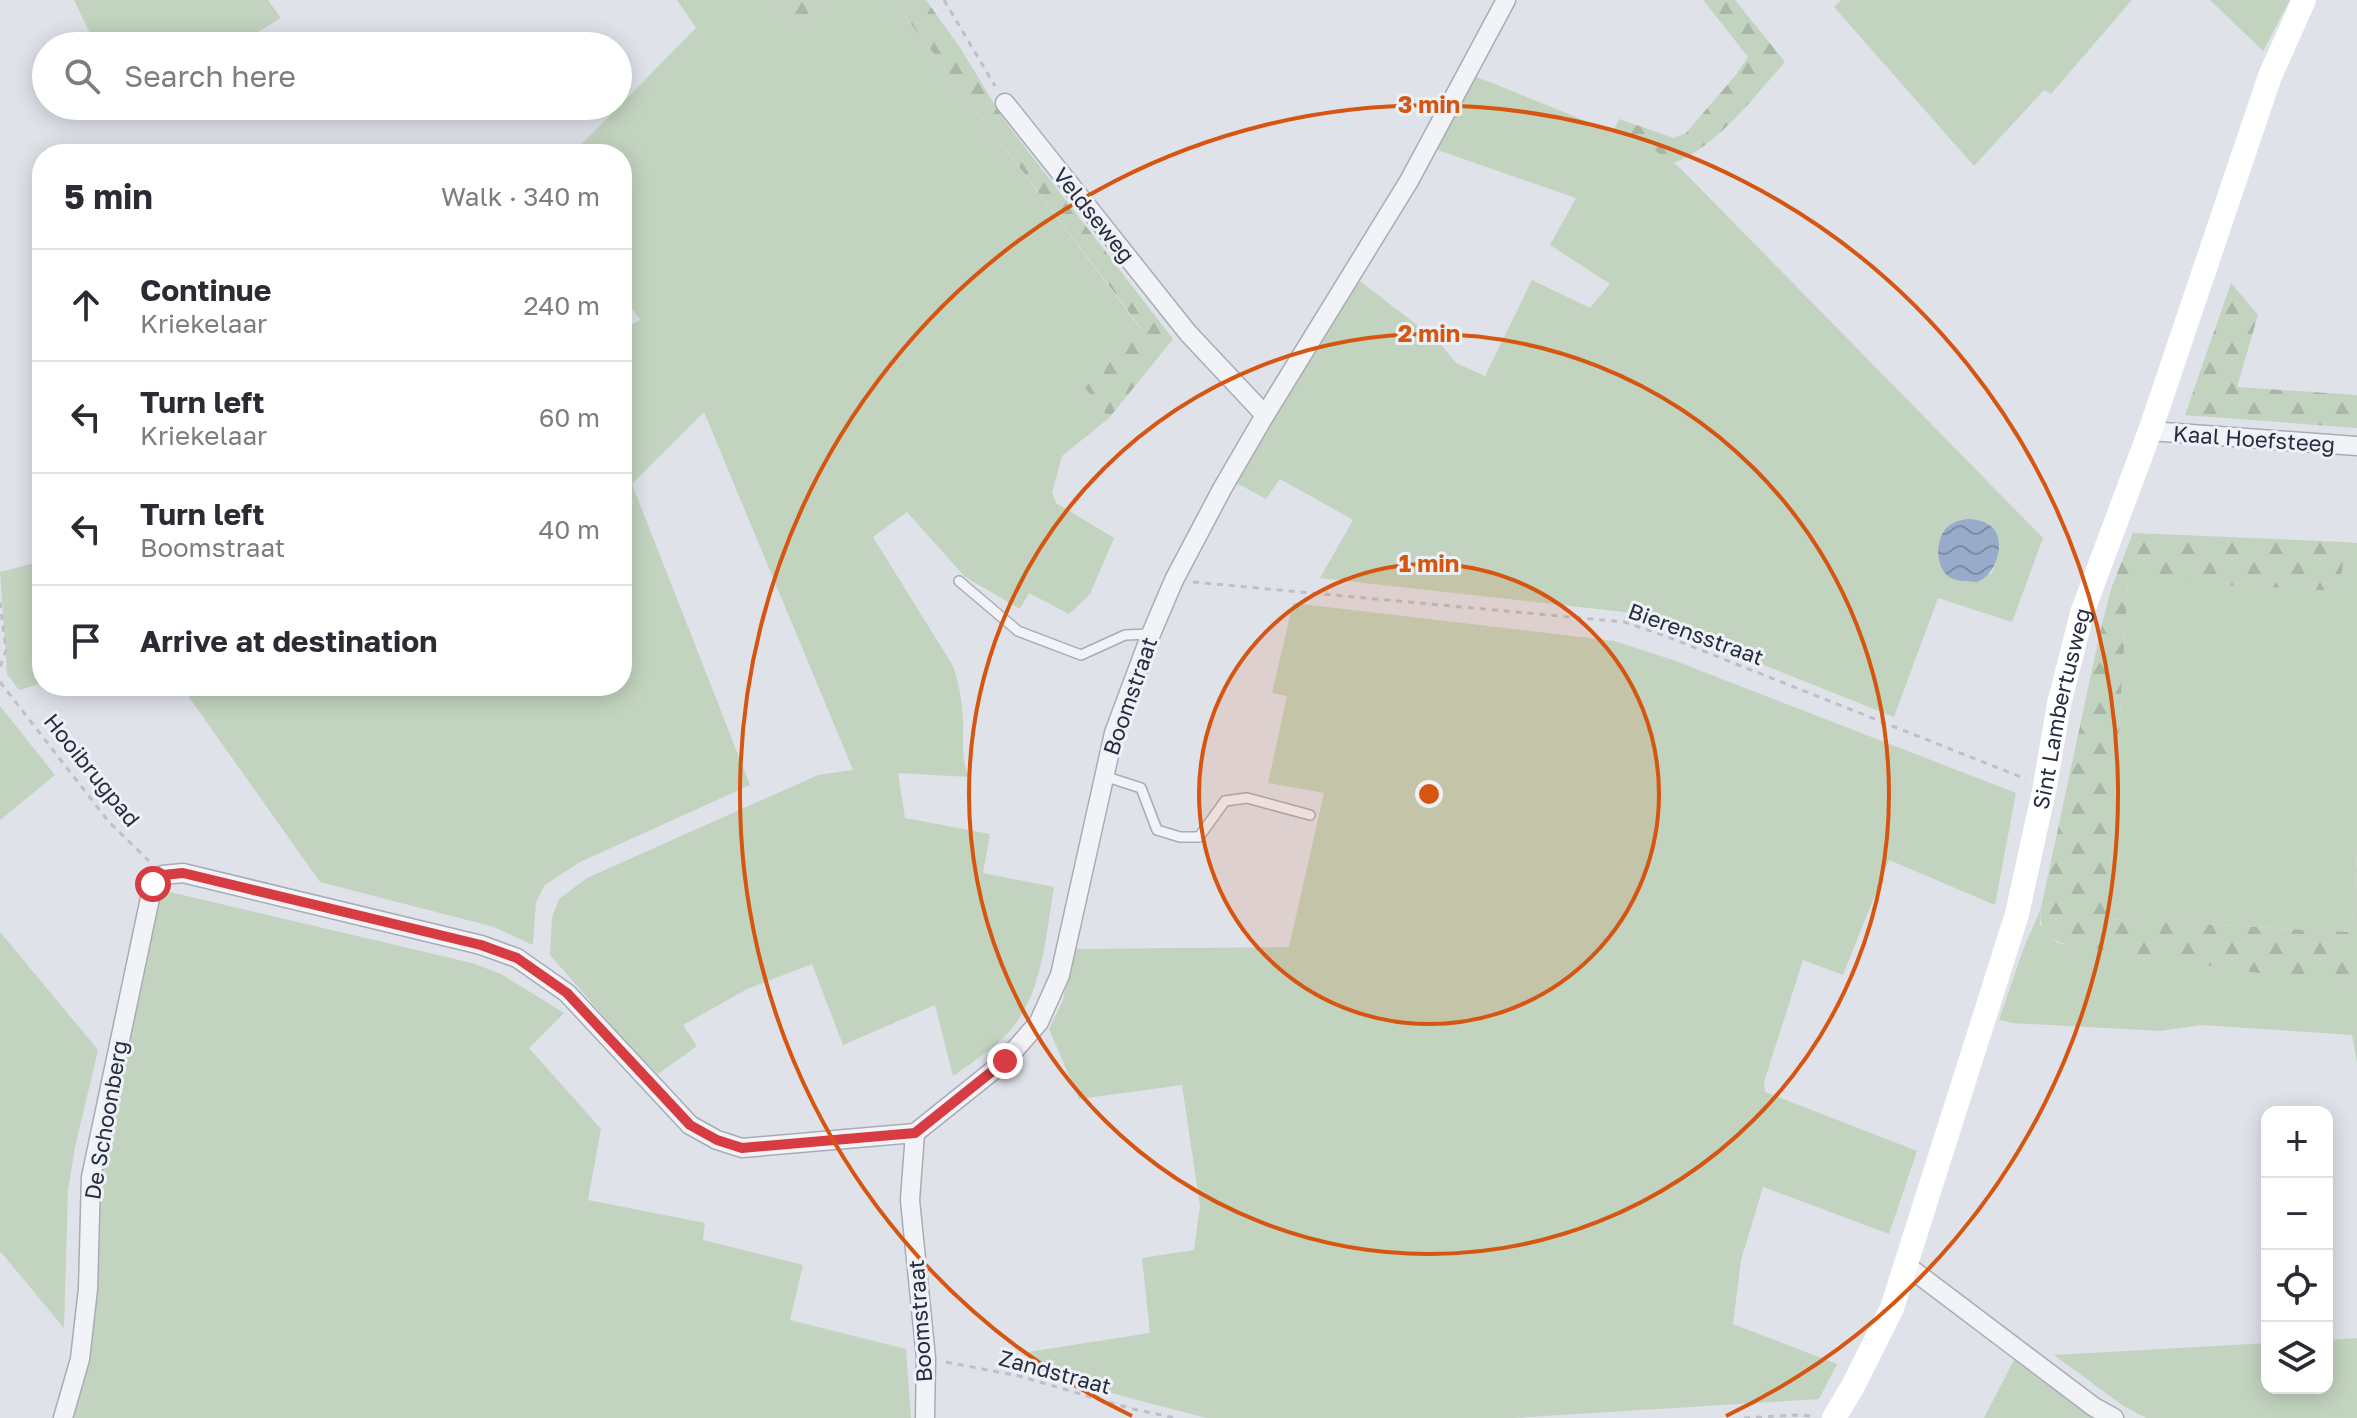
<!DOCTYPE html>
<meta charset="utf-8">
<style>
:root{--surface:#fff;--page:#f2f2f3;--text:#2b2b33;--muted:#7c7c81;--line:#e1e1e2}
body{margin:0;font-family:"Golos Text",sans-serif;background:var(--page);color:var(--text)}
.controls{position:absolute;right:24px;bottom:24px;display:grid;overflow:hidden;border-radius:16px;box-shadow:0 4px 20px #0003}
.controls button{width:72px;height:72px;display:grid;place-items:center;padding:0;border:0;border-bottom:2px solid var(--line);background:var(--surface);color:var(--text);font:40px sans-serif}
.stop{position:absolute;width:24px;height:24px;margin:-18px;border:6px solid #d63c41;border-radius:50%;background:#fff}
.stop.end{background:#d63c41;border-color:#fff;box-shadow:0 2px 8px #0008}
.list{margin:0;padding:0;list-style:none}
h2{display:flex;justify-content:space-between;align-items:center;height:104px;margin:0;padding:0 32px;font-size:34px}
h2 small{font-size:26px;font-weight:400;color:var(--muted)}
.list li{display:grid;grid-template-columns:52px 1fr auto;gap:24px;align-items:center;box-sizing:border-box;height:112px;padding:0 32px;border-top:2px solid var(--line)}
.list b{display:block;font-size:30px;white-space:nowrap}
.list p{margin:0;font-size:26px;white-space:nowrap;color:var(--muted)}
.list em{font-size:26px;font-style:normal;color:var(--muted)}
.icon{flex:none;width:44px;height:44px;fill:none;stroke:currentColor;stroke-width:2;stroke-linecap:round;stroke-linejoin:round}
.map{position:relative;flex:none;width:2357px;height:1418px;overflow:hidden}
.search{position:absolute;background:var(--surface);box-shadow:0 4px 20px #0003;left:32px;top:32px;width:600px;height:88px;display:flex;align-items:center;gap:20px;box-sizing:border-box;padding:0 28px;border-radius:44px;color:var(--muted);font-size:30px}
.panel{position:absolute;background:var(--surface);box-shadow:0 4px 20px #0003;left:32px;top:144px;width:600px;height:552px;border-radius:32px}
.map>svg:first-child{display:block}
</style>
<div class="map">
<svg width="2357" height="1418" viewBox="0 0 2357 1418">
<defs>
<pattern id="forest-firs" width="22" height="20" patternUnits="userSpaceOnUse" patternTransform="scale(2)"><rect width="22" height="20" fill="#c2d4bf"/><path d="M5 1l3.5 6h-7zM16 11l3.5 6h-7z" fill="#a7b6a5"/></pattern>
<pattern id="water-waves" width="16" height="10" patternUnits="userSpaceOnUse" patternTransform="scale(2)"><rect width="16" height="10" fill="#98abcb"/><path d="M0 5q4-4 8 0t8 0" fill="none" stroke="#7c8ca6"/></pattern>
</defs>
<rect width="100%" height="100%" fill="#dfe2e9"/>
<g fill="#c2d4bf" fill-rule="evenodd">
<polygon points="74,0 268,0 281,18 235,46 96,46"/>
<path d="M677 0H768L794 31 825 0H893L1141 329 1085 388 1109 418 1062 456 1052 493 1056 503 1114 538 1090 594 1069 614 1029 593 1020 609 965 577 907 512 873 537 953 666C959 683 962 700 963 718 964 736 960 763 970 777L898 773 905 818 990 834 983 873 1054 887C1045 938 1043 1000 1003 1038 988 1052 970 1064 953 1076L935 1005 843 1045 812 964 747 989 683 1025 697 1046 658 1074 634 1051 550 955 552 917 559 899 587 878 818 775 853 770 704 412 632 484 750 785 580 862 545 885 536 902 533 945 494 927 320 882 181 686H622V330L640 320 622 294V154H572L696 28Z"/>
<polygon points="1841,0 2132,0 2051,94 2044,90 1974,166 1834,7"/>
<polygon points="2210,0 2290,0 2263,51"/>
<path d="M1467 73 1648 146 1666 156 1682 170 2043 538 2012 622 1938 598 1894 717 1633 613 1320 578 1353 520 1280 479 1266 499 1233 481 1356 278 1439 342 1456 363 1485 376 1532 280 1590 308 1610 284 1550 245 1576 198 1432 148ZM1995 530 1998 553 1992 573C1970 579 1959 586 1942 568L1940 540Z"/>
<polygon points="2345,542 2357,543 2357,852 2353,926 2348,932 2108,919 2128,579 2339,591"/>
<polygon points="42,561 42,683 19,690 7,674 0,572"/>
<polygon points="1293,603 1614,641 1673,660 2016,793 1995,905 1889,860 1843,975 1803,960 1764,1082 1765,1092 1917,1151 1889,1234 1763,1187 1741,1260 1733,1324 1837,1364 1819,1399 1513,1418 1206,1418 1031,1372 1028,1352 1150,1333 1142,1258 1194,1250 1200,1206 1182,1085 1079,1099 1049,1029 1063,1000 1074,949 1289,947 1324,793 1268,783 1287,696 1272,693"/>
<polygon points="0,706 55,775 0,820"/>
<polygon points="161,890 472,963 501,974 564,1013 529,1048 601,1129 588,1200 705,1223 703,1240 803,1265 790,1320 906,1349 911,1418 69,1418 94,1189 138,1000"/>
<polygon points="2041,908 2040,924 2050,938 2058,943 2347,983 2357,975 2357,1063 2352,1035 2202,1025 2160,1031 2013,1023 1999,1020 2023,950"/>
<polygon points="0,932 98,1050 75,1147 68,1190 64,1328 0,1251"/>
<polygon points="2357,1338 2357,1418 2146,1418 2122,1405 2054,1355 2267,1343 2267,1388 2327,1388 2327,1340"/>
<polygon points="2015,1358 2097,1418 1984,1418"/>
</g>
<g fill="url(#forest-firs)">
<polygon points="768,0 825,0 794,31"/>
<polygon points="893,0 926,0 961,49 1004,120 1173,339 1109,418 1085,388 1141,328"/>
<path d="M1703 0H1735L1785 62C1753 98 1718 145 1674 163L1648 146 1613 132 1619 119 1674 138 1686 133 1735 76 1748 57Z"/>
<polygon points="2231,283 2258,315 2237,387 2357,395 2357,428 2185,415"/>
<path d="M2133 533 2345 542 2340 591 2128 580 2108 919 2348 932 2353 926 2357 852V975L2347 983H2327L2070 945C2047 940 2039 933 2041 908L2101 628 2111 589Z"/>
</g>
<path fill="url(#water-waves)" d="M1967 519C1975 519 1985 521 1992 527 2007 541 1996 576 1977 582 1969 581 1959 582 1951 578 1936 570 1935 544 1944 531 1949 523 1958 521 1967 519Z"/>
<g fill="none" stroke-linecap="round" stroke-linejoin="round">
<g stroke="#a8acb7" stroke-width="12">
<g id="lane">
<polyline points="959,581 1018,631 1081,655 1125,635 1151,634"/>
<polyline points="1104,776 1141,788 1157,830 1180,837 1199,837 1225,801 1247,798 1310,815"/>
</g>
</g>
<g stroke="#a8acb7" stroke-width="21">
<g id="street">
<polyline points="1005,103 1188,333 1265,415"/>
<polyline points="2150,431 2357,446"/>
<polyline points="1906,1265 2094,1407 2114,1418"/>
<polyline points="63,1418 80,1359 88,1289 91,1177 153,884 163,875 183,873 481,945 517,958 567,993 690,1125 717,1140 742,1148 915,1133"/>
<polyline points="925,1418 926,1358 910,1200 915,1133 1005,1061 1039,1022 1060,975 1114,733 1151,634 1174,580 1222,489 1265,415 1409,181 1506,0"/>
</g>
</g>
<g stroke="#bdc0c8" stroke-width="3" stroke-dasharray="6 6" stroke-linecap="butt">
<polyline points="944,0 995,86"/>
<polyline points="1193,582 1624,622 1668,637 2026,779"/>
<polyline points="0,602 6,650 0,667"/>
<polyline points="0,682 109,822 149,861"/>
<polyline points="946,1362 1019,1376 1129,1408 1175,1418"/>
<polyline points="1744,1418 1795,1415 1814,1416"/>
</g>
<use href="#lane" stroke="#f2f3f7" stroke-width="9"/>
<use href="#street" stroke="#f2f3f7" stroke-width="18"/>
<path stroke="#fff" stroke-width="24" id="s1" d="M1834 1418 1853 1386 1892 1308 2017 914 2045 786 2059 704 2082 613 2150 431 2270 76 2304 0"/>
</g>
<g fill="none" stroke-linecap="round" stroke-linejoin="round">
<polyline stroke="#d63c41" stroke-width="10" points="153,884 163,875 183,873 481,945 517,958 567,993 690,1125 717,1140 742,1148 915,1133 1005,1061"/>
</g>
<circle cx="1429" cy="794" r="230" fill="#d55511" fill-opacity=".12"/>
<g fill="none" stroke="#d55511" stroke-width="4">
<circle cx="1429" cy="794" r="230"/>
<circle cx="1429" cy="794" r="460"/>
<path d="M1132 1416A689 689 0 1 1 1726 1416"/>
</g>
<g text-anchor="middle" stroke-width="6" stroke-linejoin="round" paint-order="stroke">
<g font-size="22" fill="#272d41" stroke="#eef1f6">
<text transform="translate(1094 215) rotate(51)" y="8">Veldseweg</text>
<text transform="translate(2254 439) rotate(4)" y="8">Kaal Hoefsteeg</text>
<text transform="translate(1696 634) rotate(20)" y="8">Bierensstraat</text>
<text transform="translate(1130 696) rotate(-71)" y="8">Boomstraat</text>
<text dy="8" stroke="none"><textPath href="#s1" startOffset="748">Sint Lambertusweg</textPath></text>
<text transform="translate(92 770) rotate(51)" y="8">Hooibrugpad</text>
<text transform="translate(106 1120) rotate(-80)" y="8">De Schoonberg</text>
<text transform="translate(920 1321) rotate(-94)" y="8">Boomstraat</text>
<text transform="translate(1055 1372) rotate(15)" y="8">Zandstraat</text>
</g>
</g>
<circle cx="1429" cy="794" r="12" fill="#d55511" stroke="#eef1f6" stroke-width="4"/>
<g font-size="24" text-anchor="middle" font-weight="bold" fill="#d55511" stroke="#eef1f6" stroke-width="6" stroke-linejoin="round" paint-order="stroke">
<text x="1429" y="113">3 min</text>
<text x="1429" y="342">2 min</text>
<text x="1429" y="572">1 min</text>
</g>
</svg>
<div class="controls">
<button>+</button>
<button>−</button>
<button><svg class="icon" aria-label="locate" viewBox="0 0 24 24"><circle cx="12" cy="12" r="6"/><path d="M12 2v4M12 18v4M2 12h4M18 12h4"/></svg></button>
<button><svg class="icon" aria-label="layers" viewBox="0 0 24 24"><path d="M12 4l9 5-9 5-9-5zM3 14l9 5 9-5"/></svg></button>
</div>
<div class="stop" style="left:153px;top:884px"></div>
<div class="stop end" style="left:1005px;top:1061px"></div>
<div class="search"><svg class="icon" aria-label="search" viewBox="0 0 24 24"><circle cx="10" cy="10" r="6"/><path d="M15 15l6 6"/></svg>Search here</div>
<section class="panel">
<h2>5 min<small>Walk · 340 m</small></h2>
<ul class="list">
<li><svg class="icon" aria-label="ahead" viewBox="0 0 24 24"><path d="M12 20V5M6 11l6-6 6 6"/></svg><div><b>Continue</b><p>Kriekelaar</p></div><em>240 m</em></li>
<li><svg class="icon" aria-label="left" viewBox="0 0 24 24"><path d="M17 20v-9H6M10 6l-5 5 5 5"/></svg><div><b>Turn left</b><p>Kriekelaar</p></div><em>60 m</em></li>
<li><svg class="icon" aria-label="left" viewBox="0 0 24 24"><path d="M17 20v-9H6M10 6l-5 5 5 5"/></svg><div><b>Turn left</b><p>Boomstraat</p></div><em>40 m</em></li>
<li><svg class="icon" aria-label="arrive" viewBox="0 0 24 24"><path d="M6 21V4h12l-3 4 3 4H6"/></svg><div><b>Arrive at destination</b></div></li>
</ul>
</section>
</div>
